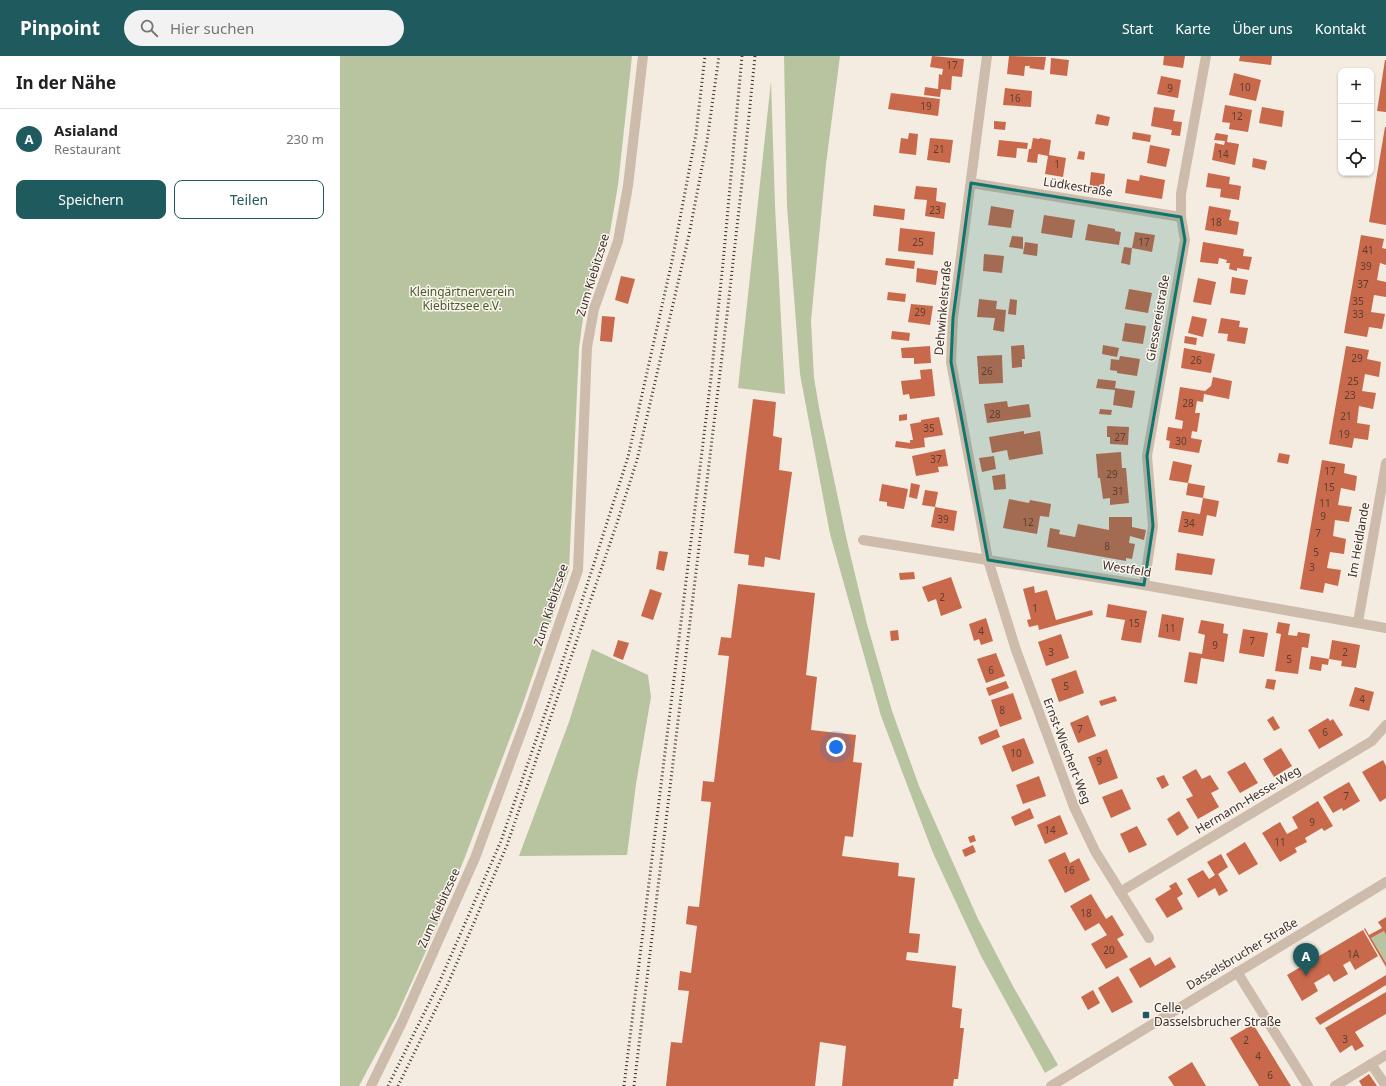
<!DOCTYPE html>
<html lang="de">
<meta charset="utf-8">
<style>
:root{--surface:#fff;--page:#f2f2f2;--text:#202124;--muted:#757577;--line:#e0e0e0;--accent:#1f5a5e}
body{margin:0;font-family:"Noto Sans",sans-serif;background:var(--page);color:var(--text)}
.controls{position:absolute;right:12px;top:12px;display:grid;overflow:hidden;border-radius:8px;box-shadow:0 1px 3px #0004}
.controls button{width:36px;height:36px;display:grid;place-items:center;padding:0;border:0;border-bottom:1px solid var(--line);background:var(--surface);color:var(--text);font:20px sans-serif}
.you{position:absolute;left:496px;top:691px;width:14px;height:14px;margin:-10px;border:3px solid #fff;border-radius:50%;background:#1a73e8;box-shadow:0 0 0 6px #1a73e833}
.badge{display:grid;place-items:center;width:26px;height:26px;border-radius:50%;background:var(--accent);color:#fff;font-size:13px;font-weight:700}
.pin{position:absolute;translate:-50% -33px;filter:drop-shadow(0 1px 2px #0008)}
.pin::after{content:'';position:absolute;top:21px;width:14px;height:12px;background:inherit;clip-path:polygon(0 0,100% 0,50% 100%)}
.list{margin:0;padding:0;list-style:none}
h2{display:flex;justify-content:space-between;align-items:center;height:52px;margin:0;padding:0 16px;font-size:17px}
h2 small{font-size:13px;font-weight:400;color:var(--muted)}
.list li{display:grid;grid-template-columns:26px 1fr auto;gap:12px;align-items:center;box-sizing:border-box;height:60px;padding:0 16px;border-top:1px solid var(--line)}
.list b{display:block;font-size:15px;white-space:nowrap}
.list p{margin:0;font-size:13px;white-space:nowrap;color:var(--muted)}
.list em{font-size:13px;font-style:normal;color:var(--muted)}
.actions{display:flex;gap:8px;padding:12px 16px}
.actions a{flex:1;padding:9px 0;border:1px solid var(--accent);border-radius:8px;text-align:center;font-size:14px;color:var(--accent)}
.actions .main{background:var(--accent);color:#fff}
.icon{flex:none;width:22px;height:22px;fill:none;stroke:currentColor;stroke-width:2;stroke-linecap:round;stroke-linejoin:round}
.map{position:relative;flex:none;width:1046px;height:1030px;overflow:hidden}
header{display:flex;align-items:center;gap:24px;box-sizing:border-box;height:56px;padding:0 20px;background:var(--accent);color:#fff}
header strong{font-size:19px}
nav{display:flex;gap:22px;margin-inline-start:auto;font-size:14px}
.search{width:280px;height:36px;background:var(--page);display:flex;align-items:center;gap:10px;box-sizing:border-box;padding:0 14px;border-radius:22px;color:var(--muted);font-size:15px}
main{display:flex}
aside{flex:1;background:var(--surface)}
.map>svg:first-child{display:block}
</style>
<header>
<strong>Pinpoint</strong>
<div class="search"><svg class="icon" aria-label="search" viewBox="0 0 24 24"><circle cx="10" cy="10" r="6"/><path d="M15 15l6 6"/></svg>Hier suchen</div>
<nav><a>Start</a><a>Karte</a><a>Über uns</a><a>Kontakt</a></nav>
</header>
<main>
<aside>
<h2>In der Nähe<small></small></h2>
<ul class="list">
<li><span class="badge">A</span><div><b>Asialand</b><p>Restaurant</p></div><em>230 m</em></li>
</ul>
<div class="actions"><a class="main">Speichern</a><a>Teilen</a></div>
</aside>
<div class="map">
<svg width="1046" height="1030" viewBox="0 0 1046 1030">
<rect width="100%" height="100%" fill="#f4ebe1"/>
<g fill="#b8c4a0">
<polygon points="0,0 292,0 278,129 269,182 245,247 239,292 229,514 181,653 125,801 95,875 56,961 19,1030 0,1030"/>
<polygon points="444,0 500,0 486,108 471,265 474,322 480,357 507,485 527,568 552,655 579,730 638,863 674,932 718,1009 705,1017 641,900 593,797 541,660 490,478 460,318 447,150"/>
<polygon points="431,25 435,150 445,338 398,332"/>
<polygon points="252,593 308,619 311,641 296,728 287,799 179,800 229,666"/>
<polygon points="1044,875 1046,879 1046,907 1031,882"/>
</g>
<g fill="#c8694b">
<polygon points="592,0 624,3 622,21 612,20 611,34 601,33 600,41 584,39 585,31 598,33 599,18 602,19 603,13 590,11"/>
<polygon points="669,0 706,1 704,14 689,12 690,10 685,10 684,20 667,18"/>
<polygon points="824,0 845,0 843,12 823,9"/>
<polygon points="900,0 932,0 931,9 899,5"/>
<polygon points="711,2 729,4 727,20 710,18"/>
<polygon points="1045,4 1046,4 1046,56 1037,55"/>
<polygon points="894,17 921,24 916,45 889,39"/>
<polygon points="821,20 841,24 838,42 817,38"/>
<polygon points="665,32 692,35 691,51 663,49"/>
<polygon points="551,37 600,43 598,60 548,53"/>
<polygon points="885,49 912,54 908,76 889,73 890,67 882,66"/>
<polygon points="814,51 835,54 833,65 842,66 840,80 831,79 832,74 811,70"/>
<polygon points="922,51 944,55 942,71 919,67"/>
<polygon points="757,58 770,61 768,70 755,68"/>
<polygon points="654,65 666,66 665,74 654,73"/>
<polygon points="1045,71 1046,71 1046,169 1029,166"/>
<polygon points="793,76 811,79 810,86 792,83"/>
<polygon points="569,77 578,78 576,99 559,97 561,82 568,83"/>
<polygon points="876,77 888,79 887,86 899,88 895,109 872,104 875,87 884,89 885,85 874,84"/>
<polygon points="590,82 613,84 610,107 587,104"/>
<polygon points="693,82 699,83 700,82 711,84 709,99 726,102 723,121 705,118 708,100 698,98 697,107 687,106 689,93 691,93"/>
<polygon points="659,84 688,87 687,93 677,92 676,102 657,100"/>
<polygon points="810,89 830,93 826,111 807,107"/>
<polygon points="739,95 745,96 744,104 737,103"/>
<polygon points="913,102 927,105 925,114 912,111"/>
<polygon points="751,116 765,118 763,137 749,135"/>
<polygon points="868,117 890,121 889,128 901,130 899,144 880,141 881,133 866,131"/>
<polygon points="800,119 825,124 822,143 785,137 787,123 799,125"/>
<polygon points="576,130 597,132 596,145 606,147 604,163 585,160 587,144 574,143"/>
<polygon points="534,149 565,153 564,164 533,160"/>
<polygon points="651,150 674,154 671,172 648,169"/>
<polygon points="869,150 891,154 889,164 899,166 897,179 865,174"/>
<polygon points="704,159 735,164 732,182 701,177"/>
<polygon points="748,168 775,173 775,175 781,176 779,189 745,184"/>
<polygon points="560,172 595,176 593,199 558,195"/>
<polygon points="795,176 815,179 812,196 792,192 790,209 781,207 784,191 792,192"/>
<polygon points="1021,179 1044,183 1042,192 1046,193 1046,209 1040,207 1037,224 1046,226 1046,241 1034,239 1031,256 1045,258 1042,273 1029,271 1027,281 1004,277"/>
<polygon points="672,180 683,181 683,193 669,191"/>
<polygon points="685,186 698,188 697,200 683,198"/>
<polygon points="863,186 904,193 903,200 912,201 909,214 897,212 897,215 889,213 890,207 886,207 887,204 879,202 878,208 860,206"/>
<polygon points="644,198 664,200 662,217 643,215"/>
<polygon points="546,202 575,205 574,213 545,209"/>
<polygon points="577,212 598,215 596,229 576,226"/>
<polygon points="281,220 295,223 288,248 275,244"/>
<polygon points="892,221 908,224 905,239 890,237"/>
<polygon points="858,222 876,226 871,249 853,246"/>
<polygon points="789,233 812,237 808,257 785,253"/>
<polygon points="548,236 566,238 565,246 547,244"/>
<polygon points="639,243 657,245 656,253 666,254 664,276 653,274 655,262 637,261"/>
<polygon points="670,243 677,244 676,259 668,258"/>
<polygon points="571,248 593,250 590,269 568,266"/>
<polygon points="262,260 275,261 272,286 260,285"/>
<polygon points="852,260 867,263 863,281 848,277"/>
<polygon points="881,262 900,265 899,271 908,272 905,288 887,285 888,278 878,277"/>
<polygon points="785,267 806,270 803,288 782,285"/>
<polygon points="552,275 570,277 569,285 551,283"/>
<polygon points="845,280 857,282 856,289 844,287"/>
<polygon points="684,289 685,303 682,303 682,311 672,312 671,290"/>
<polygon points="763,289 779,292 777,301 762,298"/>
<polygon points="590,290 591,307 574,308 574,302 562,302 561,292"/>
<polygon points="1006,290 1029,294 1027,303 1041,306 1039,321 1025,318 1022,335 1036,337 1033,353 1019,350 1017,367 1030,369 1028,384 1014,382 1012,392 989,388"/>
<polygon points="844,292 875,298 871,317 841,312"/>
<polygon points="662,299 663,327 639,328 637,300"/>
<polygon points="780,300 800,303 797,320 777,317 777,315 770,314 771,303 779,304"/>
<polygon points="592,313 595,340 570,343 569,338 563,339 561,325 581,323 580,314"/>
<polygon points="873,321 892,325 889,343 864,338 863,346 857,345 855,357 860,357 857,376 852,375 851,382 862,384 859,397 829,392 830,385 826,384 828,371 842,373 843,365 835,363 840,331 865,335 871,330"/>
<polygon points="758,323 776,325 775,332 795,335 792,352 773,349 775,334 756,332"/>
<polygon points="413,343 436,346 433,380 442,382 439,414 452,416 440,504 425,501 424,511 408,509 409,499 394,497"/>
<polygon points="667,345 668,351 689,348 691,361 647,367 644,348"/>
<polygon points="760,353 772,354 771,359 759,358"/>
<polygon points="567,358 567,364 559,365 559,359"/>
<polygon points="599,361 603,379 584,382 585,391 571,393 555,391 556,385 570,387 570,384 573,384 570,368 581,366 581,364"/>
<polygon points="767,370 789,371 788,389 770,388 770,381 767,381"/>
<polygon points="684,375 684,378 700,375 703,398 669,404 667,394 652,397 649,381"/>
<polygon points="605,393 608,410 598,411 599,416 576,420 572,400"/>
<polygon points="781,396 782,412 786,412 789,447 770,449 770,442 763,443 760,422 758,422 756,398"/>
<polygon points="939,397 950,399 948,408 937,406"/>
<polygon points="654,400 656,413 642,416 639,402"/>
<polygon points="982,404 1005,408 1004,417 1017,420 1015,435 1001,432 998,449 1012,451 1009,466 995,464 993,480 1006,483 1004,498 990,496 987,512 1001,514 998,530 985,527 983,537 960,533"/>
<polygon points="833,405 852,409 848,427 829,424"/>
<polygon points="665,418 666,433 654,434 652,420"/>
<polygon points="571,427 580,429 577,443 569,441"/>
<polygon points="848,427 865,430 863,442 846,439"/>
<polygon points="542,428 568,433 564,453 547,450 547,446 539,445"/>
<polygon points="585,434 598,436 595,451 582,449"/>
<polygon points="863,442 879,445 876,461 867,459 863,480 838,476 842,455 860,458"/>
<polygon points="669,443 689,447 690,444 711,448 709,461 700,460 697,478 663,472"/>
<polygon points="595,451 617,455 614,475 591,471"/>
<polygon points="769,461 792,461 792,471 806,474 804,484 790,480 789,487 795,488 792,503 786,502 786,505 707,491 710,472 720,474 719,478 735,481 738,468 769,474"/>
<polygon points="319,495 328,496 324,515 316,513"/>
<polygon points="837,497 875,503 872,519 835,514"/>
<polygon points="574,516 575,523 560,524 559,517"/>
<polygon points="611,521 622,552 601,560 596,543 588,546 582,531"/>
<polygon points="398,528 475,537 466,619 477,621 471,674 516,679 513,706 522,707 513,781 505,780 502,800 559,807 558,820 575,822 569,877 580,878 578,897 567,896 566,904 616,910 612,951 622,953 620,972 624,972 618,1023 614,1023 613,1030 502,1030 506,990 480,986 475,1030 326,1030 331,986 342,987 349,935 338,934 340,915 351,917 357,870 346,868 348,850 359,851 371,746 361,745 363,725 374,726 389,600 378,599 381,581 391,582"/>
<polygon points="694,530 695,537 707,534 716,564 752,554 753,559 699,574 698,569 689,571 687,564 691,563 683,533"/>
<polygon points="310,533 322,537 313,564 301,560"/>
<polygon points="768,548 807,555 801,587 781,584 785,564 766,561"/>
<polygon points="822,558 844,562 840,585 818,581"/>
<polygon points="646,562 653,585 641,589 639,583 634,585 629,568"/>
<polygon points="861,564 884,568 883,577 888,578 884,606 861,602 857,628 844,626 849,596 862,598 865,579 858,577"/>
<polygon points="938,566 950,568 948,579 957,580 958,576 970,578 968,592 962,591 958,618 935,615 941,578 936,577"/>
<polygon points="903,573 928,577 924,601 899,597"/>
<polygon points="558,574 559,584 551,585 550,575"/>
<polygon points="721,578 729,602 706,610 698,586"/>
<polygon points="278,584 289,587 283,604 273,600"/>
<polygon points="992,584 1020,589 1016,612 1001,610 1002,605 989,603"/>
<polygon points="656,597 665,620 646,627 637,603"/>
<polygon points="971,600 989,603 988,609 982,608 981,615 969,613"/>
<polygon points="736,614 744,637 719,646 711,623"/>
<polygon points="927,623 936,624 934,634 925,632"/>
<polygon points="666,625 669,632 649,640 646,632"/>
<polygon points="1015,631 1034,636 1029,655 1009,650"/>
<polygon points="673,637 682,663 660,671 651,644"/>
<polygon points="775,640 777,645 761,650 759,645"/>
<polygon points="748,659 756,680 738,687 730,667"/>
<polygon points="933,660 940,672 934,675 927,664"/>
<polygon points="988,662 990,665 993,663 1003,679 979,693 968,674"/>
<polygon points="657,673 660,681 641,689 638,681"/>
<polygon points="684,682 694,707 672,716 662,690"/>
<polygon points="941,692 952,710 934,721 923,703"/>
<polygon points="767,693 778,722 759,729 748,701"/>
<polygon points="1043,704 1046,710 1046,742 1040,746 1022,716"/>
<polygon points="905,706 918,727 900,737 887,716"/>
<polygon points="856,713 862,723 870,719 879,733 871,737 879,751 858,763 846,743 853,740 842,721"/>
<polygon points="824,719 829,729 822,733 816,722"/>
<polygon points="699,720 706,740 683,748 676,729"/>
<polygon points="1009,726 1020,745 1003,755 1002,752 993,757 983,741"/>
<polygon points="782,733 791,753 771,762 762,741"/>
<polygon points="978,745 993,770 984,775 982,772 965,782 967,786 955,792 957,796 940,806 922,777 940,766 947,778 958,772 952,761"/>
<polygon points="690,752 694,762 675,770 671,761"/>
<polygon points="839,755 849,772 837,780 827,763"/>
<polygon points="720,759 728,778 705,788 697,769"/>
<polygon points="797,770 807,789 789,797 780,778"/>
<polygon points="634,779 636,785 630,787 628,781"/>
<polygon points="905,786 918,808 899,819 886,798"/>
<polygon points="633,789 636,796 625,801 622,794"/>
<polygon points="725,796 730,807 739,802 750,824 725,837 708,804"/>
<polygon points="881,798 888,811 878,818 888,835 879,840 875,832 858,842 847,823 863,814 869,823 875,819 867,806"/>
<polygon points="836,826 843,838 837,842 843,853 827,862 815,843 831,833 829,830"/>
<polygon points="751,838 766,863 772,859 784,879 777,883 788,901 766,913 751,888 767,879 759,867 745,875 730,850"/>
<polygon points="1046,861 1046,879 1044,875 1031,882 1046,907 1046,911 1024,873 1025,872 1029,879 1042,872 1038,866"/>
<polygon points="1023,874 1038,900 1015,914 1010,905 1003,909 1008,918 994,926 989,918 974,927 978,935 962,945 947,919"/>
<polygon points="810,901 815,910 830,901 836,911 800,932 789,913"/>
<polygon points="1046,919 1046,929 980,969 975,962"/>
<polygon points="778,920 793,946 772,957 758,932"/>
<polygon points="753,934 760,947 748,954 741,941"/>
<polygon points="1046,936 1046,958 1015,976 1024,990 1015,995 1012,989 1000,997 985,972"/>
<polygon points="913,968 946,1022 951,1030 919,1030 902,1002 890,982"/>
<polygon points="852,1006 866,1030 834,1030 828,1021"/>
<polygon points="1029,1018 1037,1030 1022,1030 1019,1025"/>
</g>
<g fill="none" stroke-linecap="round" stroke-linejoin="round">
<g stroke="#cdbbac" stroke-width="10">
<polyline points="647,0 613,262 611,306 648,504 676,594 734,751 755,795 809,882"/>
<polyline points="631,127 841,161"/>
<polyline points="523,484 804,529 1046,572"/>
<polyline points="804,529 813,470 807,400 845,184 841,161 841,138 866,0"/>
<polyline points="1018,566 1046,407"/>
<polyline points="780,836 1032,685 1046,669"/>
<polyline points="897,916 968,1030"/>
<polyline points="1031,1008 1046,1030"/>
<polyline points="31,1030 63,964 135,802 189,655 238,514 247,291 254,253 278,185 288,130 303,0"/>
<polyline points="711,1030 1046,826"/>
<polyline points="995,1030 1046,999"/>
</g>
<g stroke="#3b302b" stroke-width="3" stroke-dasharray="1 3" stroke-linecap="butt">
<polyline points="48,1030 99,927 161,785 216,626 288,401 332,205 356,78 365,0"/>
<polyline points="58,1030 107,930 167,789 277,467 297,404 349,179 367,85 379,0"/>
<polyline points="284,1030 371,322 383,207 402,0"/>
<polyline points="294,1030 387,259 404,109 415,0"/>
</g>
</g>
<path fill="#0f766e" fill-opacity="0.2" stroke="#0f766e" stroke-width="3" stroke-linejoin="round" d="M631 127 841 161 845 184 807 400 813 470 804 529 648 504 611 306 613 262Z"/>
<rect fill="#1f5a5e" stroke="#fbf5ee" stroke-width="1.5" x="802" y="955" width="8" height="8" rx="2"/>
<g text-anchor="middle" stroke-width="3" stroke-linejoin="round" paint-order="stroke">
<g font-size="10" fill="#5e3e33">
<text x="612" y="13">17</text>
<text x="905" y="35">10</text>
<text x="830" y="36">9</text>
<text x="675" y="46">16</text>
<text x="586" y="54">19</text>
<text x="897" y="64">12</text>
<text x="599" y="97">21</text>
<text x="883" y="102">14</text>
<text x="717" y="112">1</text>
<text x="595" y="158">23</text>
<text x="876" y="170">18</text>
<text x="578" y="190">25</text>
<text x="804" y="190">17</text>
<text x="1028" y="198">41</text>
<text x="1026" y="214">39</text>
<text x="1023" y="232">37</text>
<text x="1018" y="249">35</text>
<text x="580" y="260">29</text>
<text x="1018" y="262">33</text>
<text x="1017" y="306">29</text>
<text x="856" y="308">26</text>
<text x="647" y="319">26</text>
<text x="1013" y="329">25</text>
<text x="1010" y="343">23</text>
<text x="848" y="351">28</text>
<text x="655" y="362">28</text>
<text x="1006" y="364">21</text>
<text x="589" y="376">35</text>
<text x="1004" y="382">19</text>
<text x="780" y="385">27</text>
<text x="841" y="389">30</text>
<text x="596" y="407">37</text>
<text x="990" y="419">17</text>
<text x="772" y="422">29</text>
<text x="989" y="435">15</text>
<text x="778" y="439">31</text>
<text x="985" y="451">11</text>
<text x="983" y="464">9</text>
<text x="603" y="467">39</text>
<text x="688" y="470">12</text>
<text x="849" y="471">34</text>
<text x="978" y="481">7</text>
<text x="767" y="494">8</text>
<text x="976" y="500">5</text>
<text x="972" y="515">3</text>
<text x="602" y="545">2</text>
<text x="695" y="556">1</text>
<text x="794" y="571">15</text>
<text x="830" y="576">11</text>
<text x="641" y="579">4</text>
<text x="912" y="589">7</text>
<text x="875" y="593">9</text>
<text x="711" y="600">3</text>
<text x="1005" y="600">2</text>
<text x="949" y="607">5</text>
<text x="651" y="618">6</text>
<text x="726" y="634">5</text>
<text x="1022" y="647">4</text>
<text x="662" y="658">8</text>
<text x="740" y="677">7</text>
<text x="985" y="680">6</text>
<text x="676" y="701">10</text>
<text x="759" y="709">9</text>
<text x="1006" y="744">7</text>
<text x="972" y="770">9</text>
<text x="710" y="778">14</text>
<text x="940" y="790">11</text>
<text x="729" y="818">16</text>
<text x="746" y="861">18</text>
<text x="769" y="898">20</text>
<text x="1013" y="902">1A</text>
<text x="1005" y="987">3</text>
<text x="906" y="988">2</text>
<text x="918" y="1004">4</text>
<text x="930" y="1023">6</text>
</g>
<g font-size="12" fill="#3b302b" stroke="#fbf5ee">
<text transform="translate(738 131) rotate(9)" y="4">Lüdkestraße</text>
<text transform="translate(253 219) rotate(-73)" y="4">Zum Kiebitzsee</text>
<text transform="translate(603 252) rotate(-85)" y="4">Dehwinkelstraße</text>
<text transform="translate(818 262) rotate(-80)" y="4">Giessereistraße</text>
<text transform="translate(1019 484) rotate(-80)" y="4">Im Heidlande</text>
<text transform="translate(787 513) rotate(9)" y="4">Westfeld</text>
<text transform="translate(211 549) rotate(-72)" y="4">Zum Kiebitzsee</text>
<text transform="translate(727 695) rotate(69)" y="4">Ernst-Wiechert-Weg</text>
<text transform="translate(908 744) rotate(-31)" y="4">Hermann-Hesse-Weg</text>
<text transform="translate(99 852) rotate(-66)" y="4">Zum Kiebitzsee</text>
<text transform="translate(902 898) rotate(-31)" y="4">Dasselsbrucher Straße</text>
</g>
<g font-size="12" fill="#4a5a2e" stroke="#fbf5ee">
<text x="122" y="240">Kleingärtnerverein<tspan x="122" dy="14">Kiebitzsee e.V.</tspan></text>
</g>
<g font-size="12" fill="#3b302b" stroke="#fbf5ee" text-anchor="start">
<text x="814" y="956">Celle,<tspan x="814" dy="14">Dasselsbrucher Straße</tspan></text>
</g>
</g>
</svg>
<div class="controls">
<button>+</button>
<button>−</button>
<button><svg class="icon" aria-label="locate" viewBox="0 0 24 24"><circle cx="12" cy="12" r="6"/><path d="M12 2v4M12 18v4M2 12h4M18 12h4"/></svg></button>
</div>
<div class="you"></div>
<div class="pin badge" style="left:966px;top:920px">A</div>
</div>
</main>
